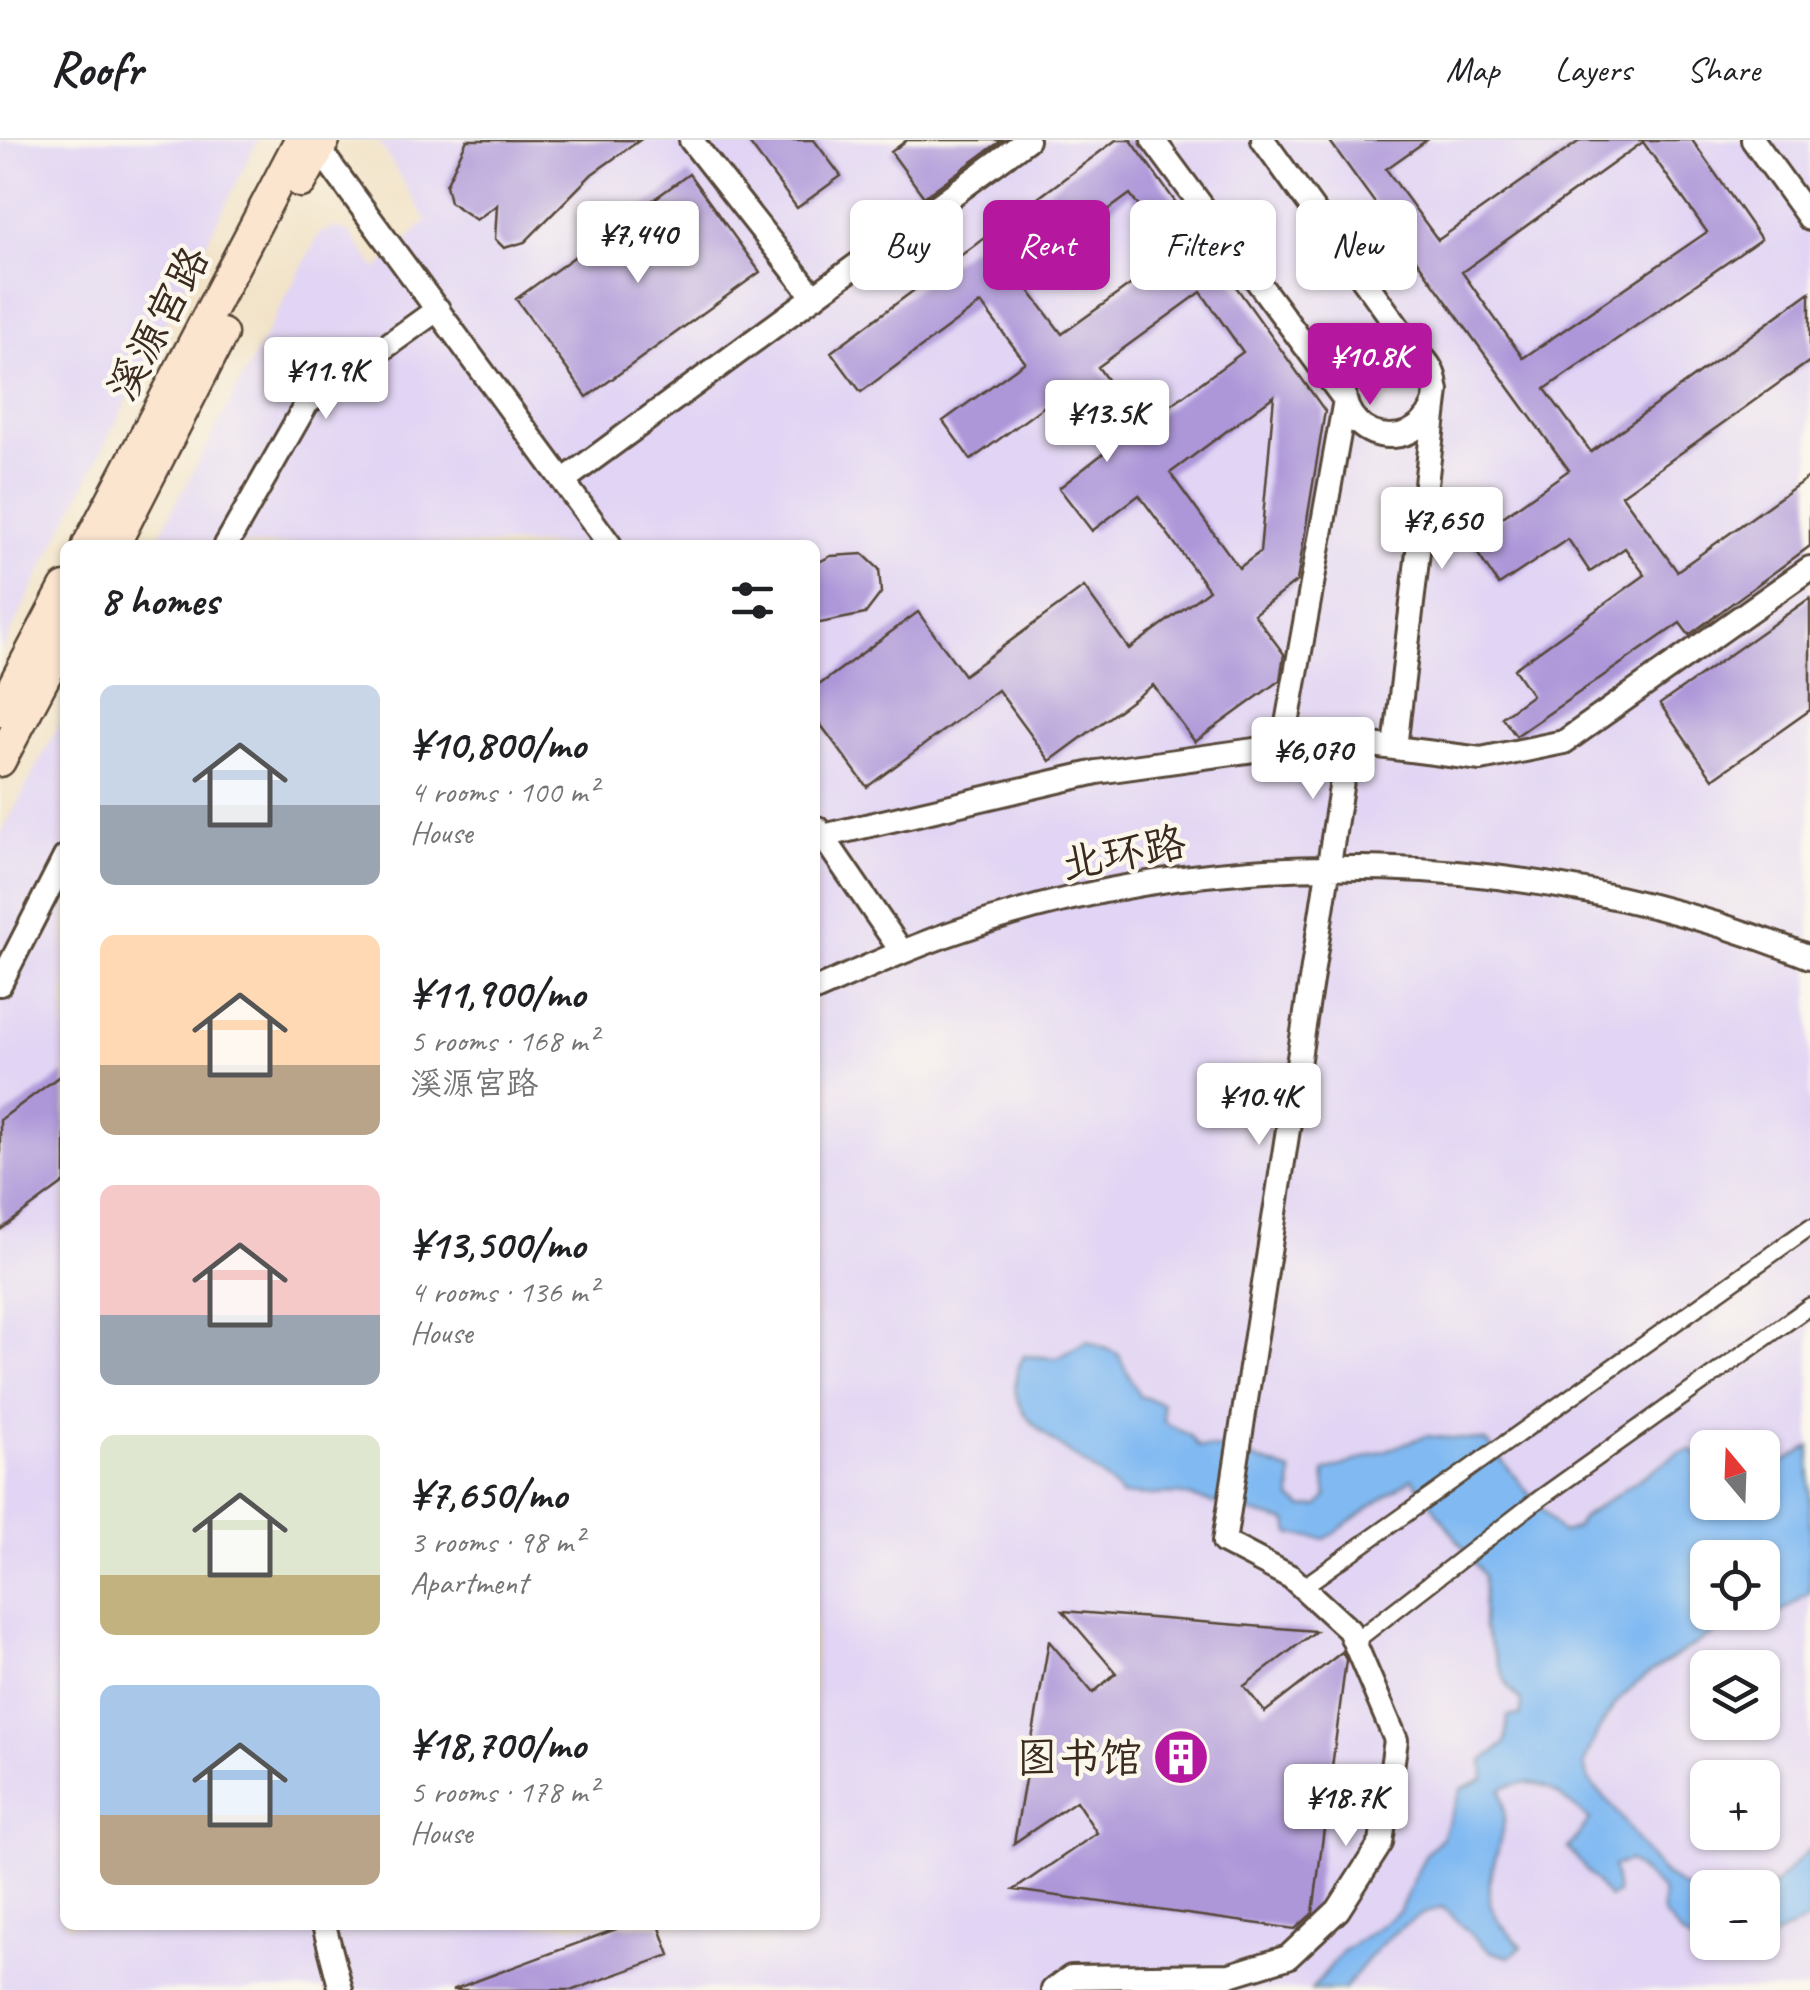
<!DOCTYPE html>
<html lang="en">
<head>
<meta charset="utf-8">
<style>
	:root { --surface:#fff; --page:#f2f2f2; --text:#202124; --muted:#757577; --line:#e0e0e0; --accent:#b5179e }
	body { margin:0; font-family:Caveat,"LXGW WenKai TC",sans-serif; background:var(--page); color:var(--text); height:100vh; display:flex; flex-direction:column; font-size:38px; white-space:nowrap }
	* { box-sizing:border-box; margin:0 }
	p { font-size:32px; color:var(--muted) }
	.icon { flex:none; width:55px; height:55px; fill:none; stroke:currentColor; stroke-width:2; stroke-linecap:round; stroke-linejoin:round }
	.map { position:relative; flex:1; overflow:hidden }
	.side { position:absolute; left:60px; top:400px; width:760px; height:1390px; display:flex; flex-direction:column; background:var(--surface); border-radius:15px; box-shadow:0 2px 8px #0004 }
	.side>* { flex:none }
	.hud { position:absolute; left:850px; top:60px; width:810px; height:90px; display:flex; gap:20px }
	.needle { width:65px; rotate:341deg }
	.buttons { position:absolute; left:1690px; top:1290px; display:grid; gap:20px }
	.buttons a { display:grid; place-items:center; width:90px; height:90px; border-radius:15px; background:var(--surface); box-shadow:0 2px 8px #0004; font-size:50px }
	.price { position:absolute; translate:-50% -85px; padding:0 22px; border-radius:10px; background:#fff; color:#222; font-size:32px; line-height:65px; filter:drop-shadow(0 2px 5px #0008) }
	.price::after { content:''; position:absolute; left:50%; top:60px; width:30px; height:22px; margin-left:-15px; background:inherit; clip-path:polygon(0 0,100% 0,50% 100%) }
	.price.active { background:var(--accent); color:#fff }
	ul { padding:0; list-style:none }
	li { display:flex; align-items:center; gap:30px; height:250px; padding:0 40px }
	li span { display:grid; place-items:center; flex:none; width:280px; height:200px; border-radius:15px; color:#555 }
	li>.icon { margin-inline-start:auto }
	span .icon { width:120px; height:120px; fill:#fffc; stroke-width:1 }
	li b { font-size:42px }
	h2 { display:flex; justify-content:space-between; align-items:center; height:120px; padding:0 40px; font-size:42px }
	.tag { padding:0 35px; border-radius:15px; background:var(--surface); box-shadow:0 2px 8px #0004; font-size:35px; line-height:90px }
	.tag.active { background:var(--accent); color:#fff }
	header { display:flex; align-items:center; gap:60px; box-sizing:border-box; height:140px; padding:0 50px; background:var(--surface); border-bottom:2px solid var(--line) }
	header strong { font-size:48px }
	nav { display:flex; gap:55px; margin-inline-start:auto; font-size:35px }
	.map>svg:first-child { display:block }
	.built { fill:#e1d4f4; fill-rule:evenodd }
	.water { fill:#81baf2; stroke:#5e7288; stroke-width:2.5; fill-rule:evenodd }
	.building { fill:#ad97d9; fill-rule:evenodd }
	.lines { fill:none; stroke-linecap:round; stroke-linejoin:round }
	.pedestrian-casing { stroke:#564637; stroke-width:20 }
	.minor-casing { stroke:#564637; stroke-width:28 }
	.secondary-casing { stroke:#564637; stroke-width:35 }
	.pedestrian { stroke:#fff; stroke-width:15 }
	.minor { stroke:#fff; stroke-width:22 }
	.secondary { stroke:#fce5cf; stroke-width:30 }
	.labels { text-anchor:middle; stroke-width:9; stroke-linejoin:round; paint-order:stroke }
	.street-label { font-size:42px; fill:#3b2a1e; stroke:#fbf7ec }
	.poi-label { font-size:42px; fill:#3b2a1e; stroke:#fbf7ec; text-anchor:end }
</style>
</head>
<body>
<header>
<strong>Roofr</strong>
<nav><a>Map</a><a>Layers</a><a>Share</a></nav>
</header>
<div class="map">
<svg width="1810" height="1850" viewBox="0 0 1810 1850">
	<rect width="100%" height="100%" fill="#fbf7ec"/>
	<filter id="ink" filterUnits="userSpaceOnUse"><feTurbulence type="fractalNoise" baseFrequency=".01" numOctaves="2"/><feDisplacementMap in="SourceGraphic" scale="20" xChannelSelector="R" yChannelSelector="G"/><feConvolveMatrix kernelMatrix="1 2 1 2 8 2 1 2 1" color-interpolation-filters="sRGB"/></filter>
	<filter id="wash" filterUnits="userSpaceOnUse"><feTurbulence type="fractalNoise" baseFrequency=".0048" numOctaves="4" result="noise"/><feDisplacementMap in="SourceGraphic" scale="40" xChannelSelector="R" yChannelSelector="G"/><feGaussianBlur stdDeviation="2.25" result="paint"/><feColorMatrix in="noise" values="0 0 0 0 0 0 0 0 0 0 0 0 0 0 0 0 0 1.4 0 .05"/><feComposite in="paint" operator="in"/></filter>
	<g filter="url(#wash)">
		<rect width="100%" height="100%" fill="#f2e3c7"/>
		<path class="built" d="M 0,0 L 258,0 L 0,514 Z
			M 378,0 L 1810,0 L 1810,1850 L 0,1850 L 0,696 L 65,573 L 65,1785 L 815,1785 L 815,405 L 154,405 L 320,93 L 334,88 L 349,92 L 377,129 L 427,81 ZM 1708,1308 L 1762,1308 L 1762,1362 L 1708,1362 ZM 1708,1418 L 1762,1418 L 1762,1472 L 1708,1472 ZM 1708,1528 L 1762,1528 L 1762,1582 L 1708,1582 ZM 1708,1638 L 1762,1638 L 1762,1692 L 1708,1692 ZM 1708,1748 L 1762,1748 L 1762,1802 L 1708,1802 Z"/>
		<path class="water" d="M 1087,1201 L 1118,1214 L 1139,1256 L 1162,1263 L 1164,1282 L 1190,1296 L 1199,1307 L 1227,1309 L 1292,1332 L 1291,1359 L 1304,1368 L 1319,1366 L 1327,1356 L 1324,1332 L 1426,1296 L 1486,1301 L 1561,1393 L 1577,1387 L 1583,1377 L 1678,1313 L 1692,1310 L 1707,1321 L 1708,1362 L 1762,1362 L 1763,1334 L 1810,1307 L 1810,1452 L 1759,1488 C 1724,1484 1708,1497 1680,1514 C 1627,1545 1606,1565 1584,1624 C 1590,1648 1593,1644 1608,1661 C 1639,1696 1656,1747 1707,1755 L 1708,1802 L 1762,1802 L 1763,1757 L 1810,1708 L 1810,1779 L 1732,1818 L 1708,1814 L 1681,1795 L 1663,1774 L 1662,1750 L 1629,1721 L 1613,1726 L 1617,1754 L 1609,1758 L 1568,1708 L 1590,1680 C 1560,1657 1540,1630 1501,1649 C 1502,1659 1506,1672 1504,1682 C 1496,1737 1466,1757 1522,1806 L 1509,1817 L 1489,1811 L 1442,1767 C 1401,1778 1367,1816 1344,1850 L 1311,1850 L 1342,1812 L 1399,1772 L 1426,1713 L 1442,1697 L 1461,1649 L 1484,1638 L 1483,1621 L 1505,1603 L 1508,1576 L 1521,1575 L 1522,1562 L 1508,1547 L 1483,1487 L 1484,1436 L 1412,1338 L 1325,1399 L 1290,1394 L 1288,1382 L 1179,1354 L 1122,1356 C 1090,1314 984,1283 1024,1216 L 1058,1218 ZM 1708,1418 L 1762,1418 L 1762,1472 L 1708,1472 Z"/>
		<g id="blocks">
			<path class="building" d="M 467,0 L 640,0 L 592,34 L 525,102 L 504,108 L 495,99 L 497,65 L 476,80 L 450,62 L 446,45 Z
				M 747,0 L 814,0 L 841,36 L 797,68 Z
				M 907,0 L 1002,0 L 924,57 L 891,12 Z
				M 1116,0 L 1131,0 L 1325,271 L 1297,441 L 1254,474 L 1284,514 L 1280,540 L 1195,602 L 1153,545 L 1050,621 L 998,550 L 867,647 L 815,577 L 815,548 L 918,472 L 964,535 L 1084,447 L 1129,509 L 1209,450 L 1139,355 L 1092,391 L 1059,348 L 1105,312 L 1062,253 L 971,320 L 943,281 L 1025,222 L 981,163 L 861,252 L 831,212 ZM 1130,54 L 1173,114 L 1062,194 L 1018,136 ZM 1201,152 L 1243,212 L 1141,287 L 1098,227 ZM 1274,256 L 1260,412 L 1239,428 L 1170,333 Z
				M 1329,0 L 1427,0 L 1386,29 L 1438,100 L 1581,0 L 1692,0 L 1761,99 L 1545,249 L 1591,312 L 1810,152 L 1810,221 L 1622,355 L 1677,431 L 1810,336 L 1810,406 L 1689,495 L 1680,483 L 1516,596 L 1502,577 L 1532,555 L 1514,529 L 1645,435 L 1625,408 L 1590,432 L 1568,399 L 1499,445 L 1469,401 L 1569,330 ZM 1643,2 L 1707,92 L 1523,218 L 1462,132 Z
				M 689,34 L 760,132 L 587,257 L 516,159 Z
				M 863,414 L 879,429 L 881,453 L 865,474 L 815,484 L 815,424 L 831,416 Z
				M 1810,458 L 1810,570 L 1713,639 L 1660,564 Z
				M 65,932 L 65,1042 L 0,1090 L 0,980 Z
				M 1063,1471 L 1316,1491 L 1244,1546 L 1265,1572 L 1342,1512 L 1346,1520 L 1313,1773 L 1295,1789 L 1014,1750 L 1097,1693 L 1076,1661 L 1014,1703 L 1049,1501 L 1093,1553 L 1116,1533 Z
				M 614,1785 L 659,1785 L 670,1815 L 573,1850 L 452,1850 L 616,1789 Z"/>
		</g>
	</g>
	<g filter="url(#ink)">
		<use href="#blocks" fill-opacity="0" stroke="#564637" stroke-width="2.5"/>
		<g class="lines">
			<g class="pedestrian-casing">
				<path id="pedestrian" d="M 1303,1447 L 1810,1087
					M 1354,1502 L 1535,1362 L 1810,1166"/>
			</g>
			<g class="minor-casing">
				<path id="minor" d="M 691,0 L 814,157
					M 1153,0 L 1345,260 L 1283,606
					M 1263,0 L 1415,211
					M 1753,0 L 1810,79
					M 319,9 L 610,405
					M1344 250a46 46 0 1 1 92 0a46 46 0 1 1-92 0Z
					M 563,341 L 1027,0
					M 226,405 L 307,263 L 438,169
					M 1395,608 L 1437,250
					M 817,688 L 902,812
					M 823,696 L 1097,632 L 1283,606 L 1348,602 L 1481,619 L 1564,602 L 1810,428
					M 0,844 L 65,717
					M 815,850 C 861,830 907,808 955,792 C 1230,696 1540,710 1810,817
					M 324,1785 L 341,1850
					M 1053,1850 L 1071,1837 L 1230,1835 L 1288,1817 L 1338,1770 L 1381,1703 L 1396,1600 L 1349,1490 L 1291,1437 L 1224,1402 L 1348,602"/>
			</g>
			<g class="secondary-casing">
				<path id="secondary" d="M 301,42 L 324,0
					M 88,405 L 300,0
					M 114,405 L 222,194
					M 0,571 L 65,448
					M 0,621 L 65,498"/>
			</g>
			<use href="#pedestrian" class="pedestrian"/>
			<use href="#minor" class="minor"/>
			<use href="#secondary" class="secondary"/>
		</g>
	</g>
	<defs>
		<g id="building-disc" transform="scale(2.875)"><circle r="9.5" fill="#b5179e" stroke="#fbf7ec"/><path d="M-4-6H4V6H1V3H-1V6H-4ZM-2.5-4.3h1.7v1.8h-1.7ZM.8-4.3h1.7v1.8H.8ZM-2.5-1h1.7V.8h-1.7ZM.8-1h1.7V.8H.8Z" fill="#fff"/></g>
	</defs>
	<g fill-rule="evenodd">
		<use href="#building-disc" x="1181" y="1617"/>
	</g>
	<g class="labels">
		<g class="street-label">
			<text transform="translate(157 183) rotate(-62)" y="15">溪源宫路</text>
			<text transform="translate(1123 712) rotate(-11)" y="15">北环路</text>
		</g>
		<g class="poi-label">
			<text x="1142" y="1632">图书馆</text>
		</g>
	</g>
</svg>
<div class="buttons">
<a><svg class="needle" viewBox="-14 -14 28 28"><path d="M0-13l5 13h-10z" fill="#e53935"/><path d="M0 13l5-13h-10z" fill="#757577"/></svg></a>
<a><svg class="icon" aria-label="locate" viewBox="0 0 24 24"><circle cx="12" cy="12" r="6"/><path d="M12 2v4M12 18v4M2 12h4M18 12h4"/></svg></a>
<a><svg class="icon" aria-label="layers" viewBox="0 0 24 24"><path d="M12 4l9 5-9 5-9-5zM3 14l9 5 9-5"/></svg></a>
<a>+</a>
<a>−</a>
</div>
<b class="price" style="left:638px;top:146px">¥7,440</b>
<b class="price active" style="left:1370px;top:268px">¥10.8K</b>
<b class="price" style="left:326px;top:282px">¥11.9K</b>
<b class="price" style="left:1107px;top:325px">¥13.5K</b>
<b class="price" style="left:1442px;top:432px">¥7,650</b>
<b class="price" style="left:1313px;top:662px">¥6,070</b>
<b class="price" style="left:1259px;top:1008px">¥10.4K</b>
<b class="price" style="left:1346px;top:1709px">¥18.7K</b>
<div class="hud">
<a class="tag">Buy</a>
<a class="tag active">Rent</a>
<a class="tag">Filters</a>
<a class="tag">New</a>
</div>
<section class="side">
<h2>8 homes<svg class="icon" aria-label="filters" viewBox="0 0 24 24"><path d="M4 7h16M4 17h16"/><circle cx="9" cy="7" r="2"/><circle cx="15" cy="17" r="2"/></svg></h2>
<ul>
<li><span style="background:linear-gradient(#c9d6e8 60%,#9aa5b1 0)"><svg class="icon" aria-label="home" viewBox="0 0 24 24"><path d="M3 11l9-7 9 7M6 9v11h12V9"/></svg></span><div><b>¥10,800/mo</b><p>4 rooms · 100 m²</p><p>House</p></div></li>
<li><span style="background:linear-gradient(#ffd9b3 65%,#b9a48a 0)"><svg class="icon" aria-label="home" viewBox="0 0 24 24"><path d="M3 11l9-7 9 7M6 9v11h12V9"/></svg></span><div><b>¥11,900/mo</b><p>5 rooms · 168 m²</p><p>溪源宫路</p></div></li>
<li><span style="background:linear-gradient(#f6c9c9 65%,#9aa5b1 0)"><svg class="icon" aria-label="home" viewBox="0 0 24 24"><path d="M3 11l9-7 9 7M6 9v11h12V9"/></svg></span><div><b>¥13,500/mo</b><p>4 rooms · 136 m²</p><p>House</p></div></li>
<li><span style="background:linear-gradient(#dfe7d0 70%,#c2b280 0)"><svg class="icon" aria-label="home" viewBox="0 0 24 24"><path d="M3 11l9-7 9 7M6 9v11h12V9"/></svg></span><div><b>¥7,650/mo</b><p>3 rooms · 98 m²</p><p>Apartment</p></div></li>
<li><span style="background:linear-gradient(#a9c7e8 65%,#b9a48a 0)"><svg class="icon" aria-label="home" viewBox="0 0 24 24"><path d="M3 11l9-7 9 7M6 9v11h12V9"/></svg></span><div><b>¥18,700/mo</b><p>5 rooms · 178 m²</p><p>House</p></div></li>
</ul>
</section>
</div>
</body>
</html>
